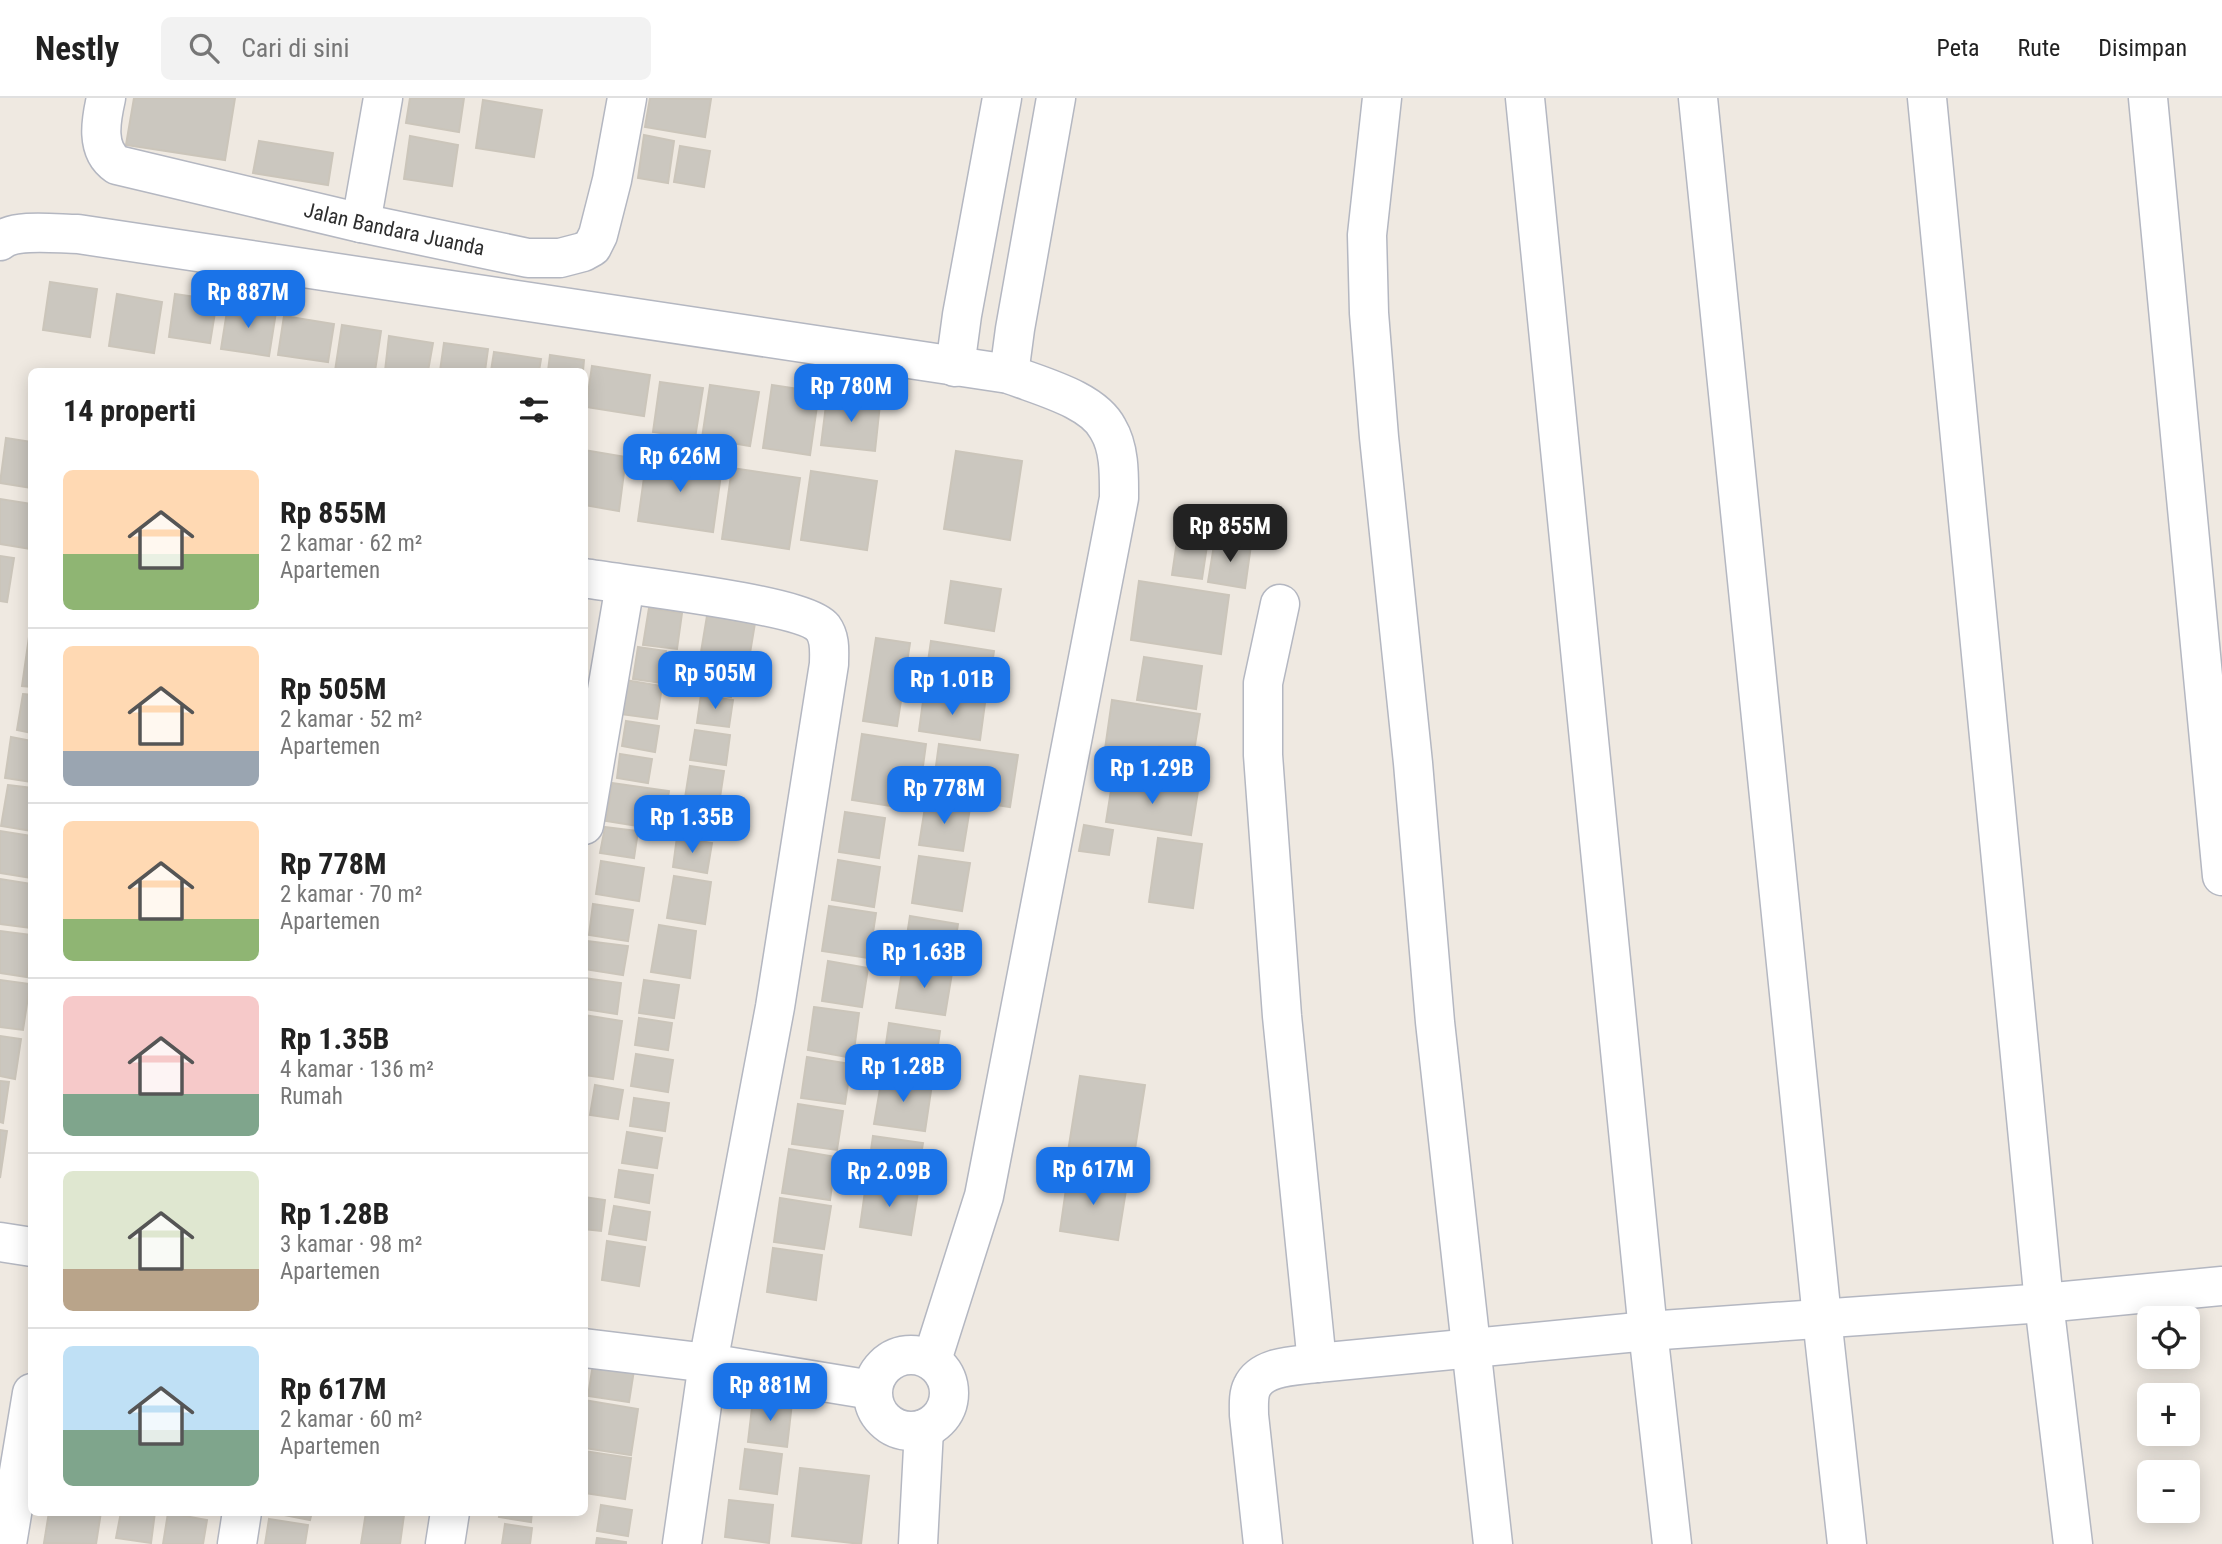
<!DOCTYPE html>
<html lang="id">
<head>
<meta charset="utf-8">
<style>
	:root { --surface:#fff; --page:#f2f2f2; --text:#222; --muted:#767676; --line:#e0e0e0; --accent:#1a73e8 }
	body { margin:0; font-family:"Roboto Condensed",sans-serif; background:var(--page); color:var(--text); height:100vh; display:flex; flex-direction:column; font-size:26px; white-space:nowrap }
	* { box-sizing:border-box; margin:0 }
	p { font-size:23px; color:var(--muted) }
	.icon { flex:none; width:38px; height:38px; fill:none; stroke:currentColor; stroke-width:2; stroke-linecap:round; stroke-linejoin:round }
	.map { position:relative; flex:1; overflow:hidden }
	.sheet { position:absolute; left:28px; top:270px; width:560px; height:1148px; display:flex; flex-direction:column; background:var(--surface); border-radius:10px; box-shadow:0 4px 18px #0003 }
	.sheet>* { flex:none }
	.fabs { position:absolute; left:2137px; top:1208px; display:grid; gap:14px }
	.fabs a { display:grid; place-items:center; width:63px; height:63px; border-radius:10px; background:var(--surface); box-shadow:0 4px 18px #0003; font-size:35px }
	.price { position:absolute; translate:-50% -60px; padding:0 16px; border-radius:14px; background:var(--accent); color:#fff; font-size:23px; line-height:46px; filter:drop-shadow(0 2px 4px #0008) }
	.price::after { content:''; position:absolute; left:50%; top:42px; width:21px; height:16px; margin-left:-10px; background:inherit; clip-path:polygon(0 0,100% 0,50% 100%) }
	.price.on { background:#222; color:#fff }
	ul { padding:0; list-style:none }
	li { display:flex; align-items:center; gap:21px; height:175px; padding:0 35px }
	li+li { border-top:2px solid var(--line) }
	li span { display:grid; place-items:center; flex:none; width:196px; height:140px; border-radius:10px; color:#555 }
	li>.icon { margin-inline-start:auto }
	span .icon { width:84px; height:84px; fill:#fffc; stroke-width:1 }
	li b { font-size:30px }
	h2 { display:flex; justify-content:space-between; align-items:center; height:84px; padding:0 35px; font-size:30px }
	header { display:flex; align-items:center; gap:42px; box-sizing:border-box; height:98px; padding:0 35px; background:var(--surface); border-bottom:2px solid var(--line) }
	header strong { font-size:33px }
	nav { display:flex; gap:38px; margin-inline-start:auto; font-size:24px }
	.search { width:490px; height:63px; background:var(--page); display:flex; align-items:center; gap:18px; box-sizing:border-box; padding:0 24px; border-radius:10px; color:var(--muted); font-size:26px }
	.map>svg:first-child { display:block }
	.building { fill:#cbc7bf; stroke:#cbc5ba; stroke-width:2 }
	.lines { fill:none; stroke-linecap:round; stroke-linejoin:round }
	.minor-casing { stroke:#b4b7c1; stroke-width:41 }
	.minor { stroke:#fff; stroke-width:38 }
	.labels { text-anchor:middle; stroke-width:5; stroke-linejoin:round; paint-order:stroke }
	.street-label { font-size:21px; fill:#2e2e2e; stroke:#fff }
</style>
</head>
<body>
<header>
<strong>Nestly</strong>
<div class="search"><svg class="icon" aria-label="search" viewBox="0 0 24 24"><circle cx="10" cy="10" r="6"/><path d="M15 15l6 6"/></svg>Cari di sini</div>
<nav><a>Peta</a><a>Rute</a><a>Disimpan</a></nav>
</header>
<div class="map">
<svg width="2222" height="1446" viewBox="0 0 2222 1446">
	<rect width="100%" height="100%" fill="#efe9e1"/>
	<path class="building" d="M 134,0 L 235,0 L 225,62 L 126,47 Z
		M 410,0 L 464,0 L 459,34 L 406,25 Z
		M 650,0 L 711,1 L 705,39 L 645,29 Z
		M 483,2 L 542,12 L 534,59 L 476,50 Z
		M 644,37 L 674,43 L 668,85 L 638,80 Z
		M 410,38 L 458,47 L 452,88 L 404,81 Z
		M 259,43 L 333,55 L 328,87 L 253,75 Z
		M 680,48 L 710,53 L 704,89 L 674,84 Z
		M 50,184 L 97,191 L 90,239 L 43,232 Z
		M 117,196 L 162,204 L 154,255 L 109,248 Z
		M 175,196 L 217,202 L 210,245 L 169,239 Z
		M 228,207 L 276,214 L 269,258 L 221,251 Z
		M 284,218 L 334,226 L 328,264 L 278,257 Z
		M 342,227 L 381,233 L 375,273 L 335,273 Z
		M 389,238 L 433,245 L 428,273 L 385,273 Z
		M 444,245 L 488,251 L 485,273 L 440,273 Z
		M 494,254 L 541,261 L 539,273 L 491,273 Z
		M 550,257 L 584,262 L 583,273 L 548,273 Z
		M 592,268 L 650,277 L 644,318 L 586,309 Z
		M 660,284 L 703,290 L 695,340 L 653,334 Z
		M 710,287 L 759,294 L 750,348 L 702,340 Z
		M 772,287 L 819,294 L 810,357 L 763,350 Z
		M 827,299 L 880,306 L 875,353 L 821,347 Z
		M 6,340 L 32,344 L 32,390 L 0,385 Z
		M 584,352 L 626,359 L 619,413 L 584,407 Z
		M 956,353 L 1022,363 L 1010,442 L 944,431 Z
		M 647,358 L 722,369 L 713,434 L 638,423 Z
		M 732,370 L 800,380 L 789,451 L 722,441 Z
		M 811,373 L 877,383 L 867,452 L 801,442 Z
		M 0,401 L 32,406 L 31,451 L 0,446 Z
		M 1178,436 L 1208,441 L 1202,481 L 1172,477 Z
		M 1215,441 L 1251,447 L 1245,490 L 1208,484 Z
		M 0,458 L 14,460 L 7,504 L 0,503 Z
		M 951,483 L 1001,491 L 994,533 L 945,525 Z
		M 1139,483 L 1229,497 L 1221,556 L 1131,542 Z
		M 649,510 L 682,515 L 677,551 L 643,547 Z
		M 707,518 L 755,525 L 748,567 L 700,560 Z
		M 29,539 L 32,539 L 32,589 L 22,588 Z
		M 876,540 L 910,545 L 897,628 L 863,623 Z
		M 931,543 L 994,553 L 988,594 L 925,584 Z
		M 638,549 L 666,553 L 662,585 L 633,581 Z
		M 1144,559 L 1202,568 L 1196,611 L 1137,602 Z
		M 692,560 L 736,567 L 731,599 L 688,592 Z
		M 625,582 L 662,588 L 657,621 L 620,616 Z
		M 23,596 L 32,597 L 32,635 L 17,632 Z
		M 924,596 L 985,605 L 980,642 L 919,633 Z
		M 701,597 L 733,602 L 729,629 L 697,625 Z
		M 1112,602 L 1200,616 L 1194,653 L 1159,648 L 1154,680 L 1102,672 Z
		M 626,623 L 659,628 L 655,654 L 622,648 Z
		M 695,632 L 730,637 L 726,667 L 690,662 Z
		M 862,636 L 926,646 L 917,712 L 852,702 Z
		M 11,639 L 32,643 L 32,684 L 5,680 Z
		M 939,646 L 1018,657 L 1010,709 L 932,697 Z
		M 620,656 L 652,661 L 648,685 L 617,680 Z
		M 690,668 L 724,673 L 719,706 L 685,700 Z
		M 1113,680 L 1198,693 L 1191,737 L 1106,724 Z
		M 612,685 L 669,693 L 663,732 L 606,723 Z
		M 8,687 L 32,690 L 32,733 L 1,728 Z
		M 926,703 L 970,710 L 963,753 L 919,747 Z
		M 684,708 L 719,713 L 715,740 L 680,734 Z
		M 845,714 L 885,720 L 879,760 L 839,754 Z
		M 1084,727 L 1113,732 L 1109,757 L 1079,753 Z
		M 605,729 L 638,733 L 634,760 L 600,755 Z
		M 0,733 L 32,738 L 32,780 L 0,775 Z
		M 677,739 L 712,745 L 707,775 L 673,769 Z
		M 1158,740 L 1202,746 L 1193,810 L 1149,804 Z
		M 919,758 L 970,765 L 962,813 L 912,805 Z
		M 838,762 L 880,769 L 874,809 L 832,802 Z
		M 601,763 L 644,770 L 639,803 L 596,796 Z
		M 674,778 L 711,784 L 705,826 L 667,820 Z
		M 0,781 L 32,786 L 32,830 L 0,826 Z
		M 593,806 L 633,812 L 628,843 L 589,837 Z
		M 829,808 L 876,815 L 869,860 L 822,853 Z
		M 910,818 L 958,826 L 952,864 L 904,857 Z
		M 659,827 L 696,833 L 690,880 L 651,874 Z
		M 0,833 L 32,837 L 27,879 L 0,875 Z
		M 587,843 L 628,848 L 623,877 L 584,871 Z
		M 828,863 L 868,870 L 862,909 L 822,903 Z
		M 903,868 L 952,875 L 945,917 L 896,910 Z
		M 584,880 L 621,885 L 617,916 L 584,911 Z
		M 0,882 L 30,886 L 23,932 L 0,929 Z
		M 644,882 L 679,887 L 674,920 L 639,915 Z
		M 814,909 L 859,915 L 853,960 L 808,952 Z
		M 584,917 L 622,923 L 613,981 L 584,977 Z
		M 639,920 L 672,925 L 668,952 L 635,947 Z
		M 889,925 L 940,933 L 934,975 L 883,967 Z
		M 0,938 L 21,941 L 15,981 L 0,978 Z
		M 636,956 L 673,962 L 668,994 L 631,988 Z
		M 807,959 L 851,966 L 845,1006 L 801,1000 Z
		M 1080,978 L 1145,987 L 1132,1070 L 1067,1060 Z
		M 882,979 L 932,986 L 925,1033 L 874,1026 Z
		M 0,983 L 9,984 L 3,1025 L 0,1024 Z
		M 595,987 L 623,992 L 618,1021 L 590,1017 Z
		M 634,1000 L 669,1005 L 665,1033 L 630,1028 Z
		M 798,1006 L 843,1013 L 837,1052 L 792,1046 Z
		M 0,1032 L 7,1033 L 0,1080 Z
		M 627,1034 L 662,1040 L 657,1070 L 622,1065 Z
		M 873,1038 L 923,1045 L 917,1081 L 868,1074 Z
		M 789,1051 L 836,1059 L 830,1102 L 782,1095 Z
		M 619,1072 L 653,1077 L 649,1105 L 615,1099 Z
		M 1068,1077 L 1127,1086 L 1118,1142 L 1060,1133 Z
		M 866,1086 L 918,1094 L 911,1137 L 860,1129 Z
		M 584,1099 L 605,1102 L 601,1133 L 584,1131 Z
		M 780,1100 L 831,1108 L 824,1151 L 774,1144 Z
		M 614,1108 L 650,1114 L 646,1142 L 609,1136 Z
		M 607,1143 L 645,1149 L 639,1188 L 602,1182 Z
		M 773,1150 L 822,1157 L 816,1202 L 767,1194 Z
		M 593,1266 L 634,1272 L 629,1304 L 588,1298 Z
		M 753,1301 L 792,1305 L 787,1349 L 748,1344 Z
		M 584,1302 L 638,1311 L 631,1357 L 584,1350 Z
		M 745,1351 L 782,1356 L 777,1396 L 740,1391 Z
		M 584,1353 L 631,1360 L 625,1401 L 584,1395 Z
		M 800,1370 L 869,1378 L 861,1446 L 792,1438 Z
		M 729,1402 L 773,1407 L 769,1445 L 725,1439 Z
		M 601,1407 L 632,1412 L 628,1438 L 597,1433 Z
		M 49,1414 L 101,1414 L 96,1446 L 44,1445 Z
		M 121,1414 L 155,1414 L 151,1445 L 116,1440 Z
		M 269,1414 L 312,1414 L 310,1422 Z
		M 366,1414 L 404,1417 L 400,1446 L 361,1446 Z
		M 500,1414 L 532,1414 L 531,1424 L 499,1419 Z
		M 168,1415 L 207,1422 L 203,1446 L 163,1446 Z
		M 269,1421 L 308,1427 L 305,1446 L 265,1446 Z
		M 505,1426 L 532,1430 L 530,1446 L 502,1446 Z
		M 597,1440 L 626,1444 L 626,1446 L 596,1446 Z"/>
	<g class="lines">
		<g class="minor-casing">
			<g id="minor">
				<path id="s1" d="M 106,0 C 101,22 95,52 117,67 L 361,125 L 528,160 L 560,160 L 583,154 L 592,149 L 598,137 L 612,82 L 627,0"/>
				<path d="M 1382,0 L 1367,137 L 1369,215 L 1379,339 L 1413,665 L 1435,924 L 1493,1446"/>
				<path d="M 1525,0 L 1648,1233 L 1672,1446"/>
				<path d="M 1698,0 L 1822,1220 L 1847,1446"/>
				<path d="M 1927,0 L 2044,1205 L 2073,1446"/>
				<path d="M 2148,0 L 2222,778"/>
				<path d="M 361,125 L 383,0"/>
				<path d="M 0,143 C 16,130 57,136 78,136 L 1009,276 C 1039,288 1093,301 1108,331 C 1120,351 1119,378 1119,400 L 984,1098 L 932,1262"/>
				<path d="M 955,269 L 962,217 L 1002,0"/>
				<path d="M 1009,276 L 1015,231 L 1056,0"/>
				<path d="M 584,480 C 625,487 804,506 823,530 C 831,541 829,554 829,566 L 775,909 L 708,1265 L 682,1446"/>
				<path d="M 1280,506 L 1263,585 L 1263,657 L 1282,918 L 1317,1265"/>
				<path d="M 584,727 L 625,487"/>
				<path d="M 0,1144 L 32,1149"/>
				<path d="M 584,1250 L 708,1265 L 872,1292"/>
				<circle cx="911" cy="1295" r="38"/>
				<path d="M 7,1446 L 32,1295"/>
				<path d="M 237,1446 L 242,1414"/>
				<path d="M 445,1446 L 450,1414"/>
				<path d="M 918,1446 L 924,1331"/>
				<path d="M 1263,1446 L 1249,1317 C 1249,1308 1248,1297 1252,1289 C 1262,1267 1297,1268 1317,1265 L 1648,1233 L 2044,1205 L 2222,1188"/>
			</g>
		</g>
		<use href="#minor" class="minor"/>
	</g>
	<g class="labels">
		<g class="street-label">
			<text dy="7" stroke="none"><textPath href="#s1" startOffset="357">Jalan Bandara Juanda</textPath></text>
		</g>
	</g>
</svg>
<div class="fabs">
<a><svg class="icon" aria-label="locate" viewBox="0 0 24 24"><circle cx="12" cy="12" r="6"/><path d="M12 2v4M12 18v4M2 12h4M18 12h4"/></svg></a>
<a>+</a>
<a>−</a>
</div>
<b class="price" style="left:248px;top:232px">Rp 887M</b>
<b class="price" style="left:851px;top:326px">Rp 780M</b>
<b class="price" style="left:680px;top:396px">Rp 626M</b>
<b class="price on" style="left:1230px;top:466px">Rp 855M</b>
<b class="price" style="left:715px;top:613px">Rp 505M</b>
<b class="price" style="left:952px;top:619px">Rp 1.01B</b>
<b class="price" style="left:1152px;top:708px">Rp 1.29B</b>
<b class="price" style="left:944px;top:728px">Rp 778M</b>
<b class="price" style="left:692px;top:757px">Rp 1.35B</b>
<b class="price" style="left:924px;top:892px">Rp 1.63B</b>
<b class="price" style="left:903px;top:1006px">Rp 1.28B</b>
<b class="price" style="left:1093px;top:1109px">Rp 617M</b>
<b class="price" style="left:889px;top:1111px">Rp 2.09B</b>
<b class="price" style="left:770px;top:1325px">Rp 881M</b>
<section class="sheet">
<h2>14 properti<svg class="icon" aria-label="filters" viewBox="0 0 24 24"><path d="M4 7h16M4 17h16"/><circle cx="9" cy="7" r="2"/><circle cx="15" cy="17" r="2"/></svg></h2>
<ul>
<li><span style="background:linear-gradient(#ffd9b3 60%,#8fb573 0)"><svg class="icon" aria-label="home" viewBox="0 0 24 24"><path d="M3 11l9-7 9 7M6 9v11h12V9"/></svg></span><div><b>Rp 855M</b><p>2 kamar · 62 m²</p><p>Apartemen</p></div></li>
<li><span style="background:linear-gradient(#ffd9b3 75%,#9aa5b1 0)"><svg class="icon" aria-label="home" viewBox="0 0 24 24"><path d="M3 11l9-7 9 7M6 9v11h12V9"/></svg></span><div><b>Rp 505M</b><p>2 kamar · 52 m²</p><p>Apartemen</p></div></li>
<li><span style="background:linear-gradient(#ffd9b3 70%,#8fb573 0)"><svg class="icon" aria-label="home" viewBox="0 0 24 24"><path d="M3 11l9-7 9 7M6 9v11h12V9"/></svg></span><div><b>Rp 778M</b><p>2 kamar · 70 m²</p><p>Apartemen</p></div></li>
<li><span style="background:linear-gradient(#f6c9c9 70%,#7fa58c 0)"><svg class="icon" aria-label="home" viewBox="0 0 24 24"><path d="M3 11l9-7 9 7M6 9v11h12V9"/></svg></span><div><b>Rp 1.35B</b><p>4 kamar · 136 m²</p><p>Rumah</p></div></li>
<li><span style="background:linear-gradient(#dfe7d0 70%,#b9a48a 0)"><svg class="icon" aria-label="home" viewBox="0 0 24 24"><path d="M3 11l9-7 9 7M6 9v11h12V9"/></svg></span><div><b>Rp 1.28B</b><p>3 kamar · 98 m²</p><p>Apartemen</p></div></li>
<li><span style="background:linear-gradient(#bfe0f5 60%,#7fa58c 0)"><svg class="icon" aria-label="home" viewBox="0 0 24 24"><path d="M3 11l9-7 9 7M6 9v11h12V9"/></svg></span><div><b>Rp 617M</b><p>2 kamar · 60 m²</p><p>Apartemen</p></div></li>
</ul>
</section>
</div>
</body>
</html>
